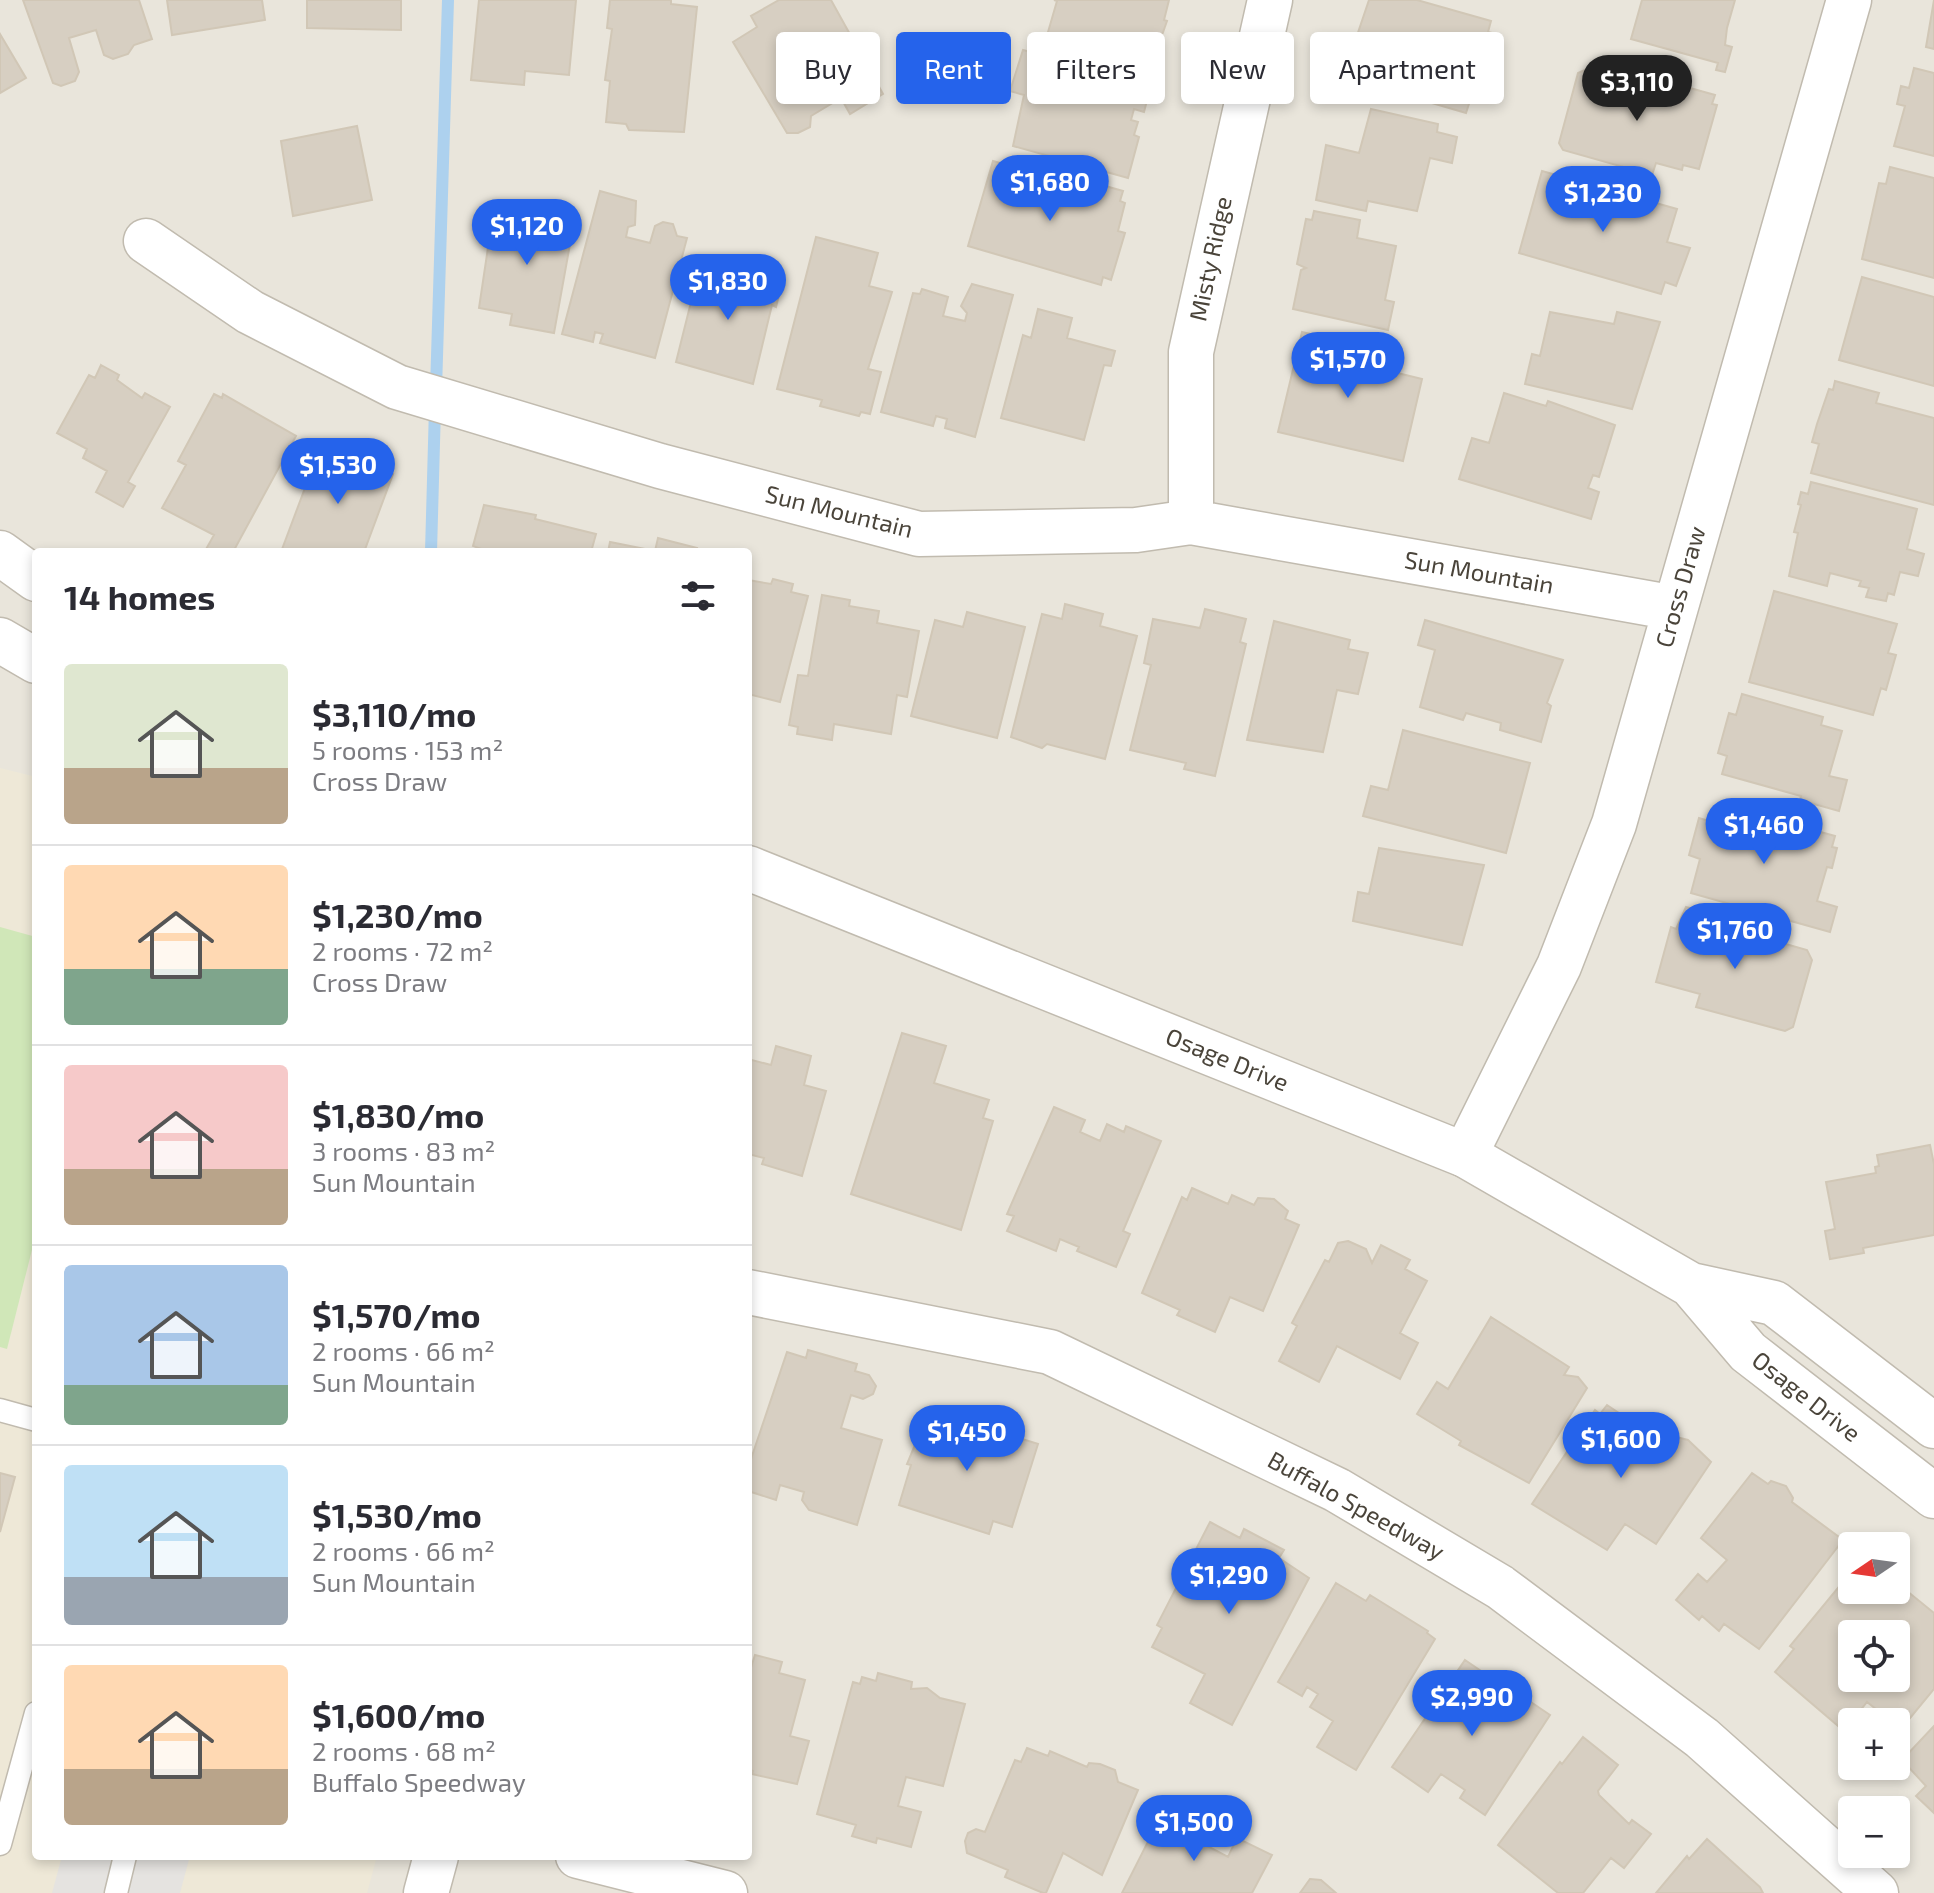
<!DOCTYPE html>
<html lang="en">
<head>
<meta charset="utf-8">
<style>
	:root { --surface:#fff; --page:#f2f2f3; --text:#2b2b33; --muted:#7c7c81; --line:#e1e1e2; --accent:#2563eb }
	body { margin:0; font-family:"Exo 2",sans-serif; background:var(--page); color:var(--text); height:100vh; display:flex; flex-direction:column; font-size:30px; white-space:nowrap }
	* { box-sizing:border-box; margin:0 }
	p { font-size:26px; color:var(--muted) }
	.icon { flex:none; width:44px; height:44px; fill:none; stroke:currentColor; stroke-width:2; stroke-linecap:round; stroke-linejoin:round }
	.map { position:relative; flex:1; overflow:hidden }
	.side { position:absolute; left:32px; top:548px; width:720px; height:1312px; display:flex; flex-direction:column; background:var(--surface); border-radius:8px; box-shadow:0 4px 12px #0003 }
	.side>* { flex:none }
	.top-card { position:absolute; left:776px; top:32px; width:760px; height:72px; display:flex; gap:16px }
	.needle { width:52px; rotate:257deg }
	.fabs { position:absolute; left:1838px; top:1532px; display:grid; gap:16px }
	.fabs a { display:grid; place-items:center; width:72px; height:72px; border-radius:8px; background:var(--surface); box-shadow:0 4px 12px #0003; font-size:40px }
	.price { position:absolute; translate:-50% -68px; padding:0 18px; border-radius:28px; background:var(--accent); color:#fff; font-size:26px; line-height:52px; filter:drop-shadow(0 2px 4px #0008) }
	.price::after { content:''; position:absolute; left:50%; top:48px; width:24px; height:18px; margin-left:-12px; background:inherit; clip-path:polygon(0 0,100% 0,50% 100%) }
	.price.on { background:#222; color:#fff }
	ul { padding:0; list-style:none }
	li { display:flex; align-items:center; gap:24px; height:200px; padding:0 32px }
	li+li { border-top:2px solid var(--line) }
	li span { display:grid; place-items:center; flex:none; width:224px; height:160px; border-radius:8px; color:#555 }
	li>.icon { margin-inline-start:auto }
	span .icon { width:96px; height:96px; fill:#fffc; stroke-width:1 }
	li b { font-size:34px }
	h2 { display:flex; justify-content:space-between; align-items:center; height:96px; padding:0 32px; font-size:34px }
	.pill { padding:0 28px; border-radius:8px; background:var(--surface); box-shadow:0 4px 12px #0003; font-size:28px; line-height:72px }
	.pill.on { background:var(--accent); color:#fff }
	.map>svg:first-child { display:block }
	.residential { fill:#e9e5db; fill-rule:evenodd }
	.education { fill:#eee8d7 }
	.green { fill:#d0e7b8 }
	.parking { fill:#e5e3e0 }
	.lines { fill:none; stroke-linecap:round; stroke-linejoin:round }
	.stream { stroke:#add1ee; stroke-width:12 }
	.building { fill:#d7cfc2; stroke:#d1c7b6; stroke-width:2; fill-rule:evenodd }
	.service-casing { stroke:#c1bbaf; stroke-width:25 }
	.minor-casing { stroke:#c1bbaf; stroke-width:47 }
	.tertiary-casing { stroke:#c1bbaf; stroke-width:47 }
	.service { stroke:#fff; stroke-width:22 }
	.minor { stroke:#fff; stroke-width:44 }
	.tertiary { stroke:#fff; stroke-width:44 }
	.labels { text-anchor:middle; stroke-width:7; stroke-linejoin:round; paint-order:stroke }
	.street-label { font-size:24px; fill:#4a443a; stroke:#fff }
</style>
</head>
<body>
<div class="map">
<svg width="1934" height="1893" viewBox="0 0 1934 1893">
	<rect width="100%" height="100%" fill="#f5f3ec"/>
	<path class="residential" d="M 0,0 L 1934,0 L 1934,1893 L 0,1893 ZM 36,552 L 748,552 L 748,1856 L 36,1856 ZM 1852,1546 L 1896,1546 L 1896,1590 L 1852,1590 ZM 1852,1634 L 1896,1634 L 1896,1678 L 1852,1678 ZM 1852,1722 L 1896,1722 L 1896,1766 L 1852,1766 ZM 1852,1810 L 1896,1810 L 1896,1854 L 1852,1854 Z"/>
	<path class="education" d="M 0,768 L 36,777 L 36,1856 L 377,1856 L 367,1893 L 0,1893 Z"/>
	<path class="green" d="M 0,927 L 36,937 L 36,1234 L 7,1349 L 0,1347 Z"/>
	<path class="parking" d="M 62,1856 L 190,1856 L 180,1893 L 52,1893 Z"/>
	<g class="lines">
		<path class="stream" d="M 436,389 L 448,0
			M 431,552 L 435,407"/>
	</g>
	<path class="building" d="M 23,0 L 139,0 L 152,39 L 134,45 L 128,54 L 113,59 L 104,55 L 96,30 L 69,38 L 79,72 L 75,81 L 61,86 L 53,83 Z
		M 167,0 L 262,0 L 265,20 L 172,35 Z
		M 307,0 L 401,0 L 401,30 L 307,28 Z
		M 479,0 L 576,0 L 569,75 L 525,71 L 524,85 L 471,80 Z
		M 610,0 L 671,0 L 671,4 L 697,7 L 684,132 L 629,130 L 626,124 L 606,122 L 610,81 L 605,80 L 612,29 L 607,28 Z
		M 779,0 L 831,0 L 883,94 L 850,114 L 841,98 L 811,116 L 810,127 L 798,133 L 787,133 L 733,42 L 757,27 L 751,16 Z
		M 1054,0 L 1169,0 L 1164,20 L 1167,21 L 1150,69 L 1046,39 L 1057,1 Z
		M 1369,0 L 1417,0 L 1491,21 L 1488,32 L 1492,33 L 1466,113 L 1343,77 Z
		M 1642,0 L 1735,0 L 1727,28 L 1725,45 L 1732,47 L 1725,72 L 1716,70 L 1718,63 L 1631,39 Z
		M 1934,0 L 1934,49 L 1926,47 Z
		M 0,34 L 26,78 L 0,93 Z
		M 1023,50 L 1151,85 L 1144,112 L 1134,109 L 1131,120 L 1138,122 L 1134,135 L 1139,137 L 1128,178 L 1013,146 L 1024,95 L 1010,91 Z
		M 1914,68 L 1934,73 L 1934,156 L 1894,146 L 1905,106 L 1897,104 L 1901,86 L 1909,88 Z
		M 1587,69 L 1670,92 L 1672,83 L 1715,95 L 1712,104 L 1717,105 L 1699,169 L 1683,165 L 1682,170 L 1656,163 L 1652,175 L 1563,150 L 1559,143 L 1578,73 Z
		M 1371,109 L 1438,124 L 1437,132 L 1457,137 L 1452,163 L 1430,158 L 1417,211 L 1368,201 L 1366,211 L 1316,200 L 1326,145 L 1359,153 Z
		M 357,126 L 372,200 L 293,216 L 281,141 Z
		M 993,161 L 1082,186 L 1084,180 L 1123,191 L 1120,201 L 1125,203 L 1118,231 L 1125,233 L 1111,280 L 1103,277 L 1101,285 L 968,246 Z
		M 1890,167 L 1934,178 L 1934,278 L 1862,259 L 1879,183 L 1886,184 Z
		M 1542,171 L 1677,209 L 1667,242 L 1690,248 L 1676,286 L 1665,282 L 1661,294 L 1519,253 Z
		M 600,191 L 636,201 L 635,225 L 628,227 L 626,237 L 650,243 L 655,226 L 663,222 L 673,224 L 677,236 L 687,238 L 655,358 L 600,343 L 603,334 L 595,332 L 593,342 L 562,334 Z
		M 518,204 L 554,210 L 553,218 L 574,222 L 554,333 L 510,325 L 512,314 L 479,308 L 493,214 L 516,217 Z
		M 1314,211 L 1360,220 L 1357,238 L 1396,246 L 1385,300 L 1394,302 L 1388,330 L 1293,309 L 1301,270 L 1306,268 L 1297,264 L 1306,219 L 1312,220 Z
		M 816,237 L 878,253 L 869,286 L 892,292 L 868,369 L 881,372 L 870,414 L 861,412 L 859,416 L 820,406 L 822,400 L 777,389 Z
		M 708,256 L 740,265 L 738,272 L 782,283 L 776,307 L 772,305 L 753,384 L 676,362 L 692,298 L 697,300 Z
		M 1862,277 L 1934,297 L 1934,386 L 1839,360 Z
		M 972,284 L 1013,295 L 975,437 L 945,428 L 947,419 L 936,416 L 933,426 L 881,412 L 913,293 L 920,294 L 922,289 L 948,297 L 943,316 L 965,321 L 967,313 L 961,306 Z
		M 1038,309 L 1072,318 L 1067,338 L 1115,351 L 1111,366 L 1104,365 L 1084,440 L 1001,418 L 1023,335 L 1031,338 Z
		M 1550,312 L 1614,324 L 1617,312 L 1660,322 L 1632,409 L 1525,384 L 1532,354 L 1540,356 Z
		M 1302,332 L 1349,343 L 1346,355 L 1374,362 L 1373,367 L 1422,379 L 1403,461 L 1278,432 Z
		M 101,365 L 119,375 L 117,380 L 142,398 L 145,393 L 170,407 L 128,482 L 135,486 L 123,507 L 96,492 L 107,471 L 83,458 L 87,449 L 57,433 L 89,375 L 95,378 Z
		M 1835,381 L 1879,393 L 1876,403 L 1934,418 L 1934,505 L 1811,473 L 1819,444 L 1812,442 L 1817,424 L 1829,389 L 1833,390 Z
		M 1504,393 L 1546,406 L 1548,401 L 1615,425 L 1599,477 L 1593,475 L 1588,488 L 1599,492 L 1591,519 L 1459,479 L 1472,438 L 1489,443 Z
		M 214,394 L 222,398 L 223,394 L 296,436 L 233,552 L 205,551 L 214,535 L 162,508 L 186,465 L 178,461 Z
		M 320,448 L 393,474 L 364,552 L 281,552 Z
		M 1811,482 L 1917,509 L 1907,549 L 1924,554 L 1918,576 L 1900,572 L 1894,595 L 1888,593 L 1886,601 L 1866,597 L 1869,588 L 1859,586 L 1861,581 L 1830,573 L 1827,586 L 1789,576 L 1798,533 L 1794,532 L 1801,505 L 1798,504 L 1801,492 L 1808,494 Z
		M 484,505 L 536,515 L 535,519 L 596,534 L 591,552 L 489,552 L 473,546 Z
		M 658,538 L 697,548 L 696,552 L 608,552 L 610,542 L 655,551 Z
		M 773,579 L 793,584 L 791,592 L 808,596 L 780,702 L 748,694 L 748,580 L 771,584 Z
		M 1774,591 L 1897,624 L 1888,653 L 1896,655 L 1886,690 L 1881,688 L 1873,715 L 1749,682 Z
		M 822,595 L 850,600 L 849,606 L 879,611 L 877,623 L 919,631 L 907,697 L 897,695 L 891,734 L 834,724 L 832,740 L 797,734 L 798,727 L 789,725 L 798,675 L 808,676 Z
		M 1065,604 L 1103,614 L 1100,626 L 1137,636 L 1105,759 L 1047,744 L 1042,748 L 1011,737 L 1042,614 L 1062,619 Z
		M 1205,609 L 1246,619 L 1240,642 L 1246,644 L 1215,776 L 1184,769 L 1186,763 L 1130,750 L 1151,665 L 1144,663 L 1153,619 L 1200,628 Z
		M 967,612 L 1025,627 L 997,738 L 911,716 L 935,620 L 963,627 Z
		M 1425,620 L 1563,660 L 1547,703 L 1551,706 L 1541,742 L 1500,730 L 1501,723 L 1466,713 L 1463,720 L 1420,707 L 1435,650 L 1418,645 Z
		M 1274,621 L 1350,640 L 1348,649 L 1368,653 L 1358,694 L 1337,690 L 1323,752 L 1247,740 Z
		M 1742,694 L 1823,717 L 1821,725 L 1842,731 L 1829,776 L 1847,780 L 1839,811 L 1800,800 L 1801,796 L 1722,774 L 1727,756 L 1718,753 L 1729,713 L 1736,715 Z
		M 1403,730 L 1530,763 L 1506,853 L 1363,816 L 1371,786 L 1388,790 Z
		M 1718,804 L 1835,836 L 1832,847 L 1837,848 L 1832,868 L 1827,867 L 1817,901 L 1837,907 L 1830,932 L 1691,893 L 1700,859 L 1689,855 L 1699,818 L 1712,822 Z
		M 1379,848 L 1484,865 L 1462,945 L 1353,921 L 1358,892 L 1369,894 Z
		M 1686,907 L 1726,918 L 1725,927 L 1807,950 L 1812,960 L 1793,1027 L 1785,1031 L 1696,1007 L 1700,994 L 1656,982 L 1671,927 L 1676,929 Z
		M 902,1033 L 946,1046 L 934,1083 L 989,1100 L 983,1118 L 993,1121 L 961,1230 L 851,1194 Z
		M 776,1046 L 811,1056 L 804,1085 L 826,1091 L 802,1176 L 762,1164 L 764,1158 L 748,1154 L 748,1059 L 771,1065 Z
		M 1054,1107 L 1085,1120 L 1080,1132 L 1100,1141 L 1107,1124 L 1124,1132 L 1126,1126 L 1161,1141 L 1123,1231 L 1130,1234 L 1116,1267 L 1077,1251 L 1079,1247 L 1060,1239 L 1056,1251 L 1007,1231 L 1014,1216 L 1007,1214 Z
		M 1930,1145 L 1934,1164 L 1934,1235 L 1863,1248 L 1864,1253 L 1830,1259 L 1825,1231 L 1835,1229 L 1826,1182 L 1876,1173 L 1875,1167 L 1879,1166 L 1877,1155 Z
		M 1192,1188 L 1228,1204 L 1232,1195 L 1254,1205 L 1258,1198 L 1274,1199 L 1288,1211 L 1285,1219 L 1299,1225 L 1263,1311 L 1230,1297 L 1215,1332 L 1177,1315 L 1180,1310 L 1142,1293 L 1182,1197 L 1187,1200 Z
		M 1348,1241 L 1366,1249 L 1372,1263 L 1381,1245 L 1410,1260 L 1405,1269 L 1427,1281 L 1400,1333 L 1418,1343 L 1400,1379 L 1337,1346 L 1319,1382 L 1279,1361 L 1297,1326 L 1292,1323 L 1325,1260 L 1329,1262 L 1338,1243 Z
		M 1491,1317 L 1569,1367 L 1564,1375 L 1578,1377 L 1587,1388 L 1529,1483 L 1459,1445 L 1461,1441 L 1417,1414 L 1437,1382 L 1448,1389 Z
		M 808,1350 L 857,1364 L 855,1371 L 869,1375 L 876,1386 L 873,1394 L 863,1399 L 851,1395 L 841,1428 L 882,1440 L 857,1525 L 809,1510 L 802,1500 L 804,1492 L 780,1485 L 776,1500 L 748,1491 L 748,1468 L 787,1352 L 806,1358 Z
		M 1607,1405 L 1667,1445 L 1672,1436 L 1688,1440 L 1711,1462 L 1656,1544 L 1625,1524 L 1607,1550 L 1532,1504 L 1595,1410 L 1600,1414 Z
		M 929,1411 L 943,1415 L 944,1411 L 961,1416 L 959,1419 L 1038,1444 L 1012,1527 L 993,1521 L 989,1534 L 899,1505 L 911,1465 L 907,1464 Z
		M 0,1473 L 15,1477 L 0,1532 Z
		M 1752,1473 L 1768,1484 L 1771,1481 L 1786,1486 L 1793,1498 L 1792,1502 L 1843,1540 L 1759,1649 L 1724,1624 L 1719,1631 L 1702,1616 L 1699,1620 L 1676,1600 L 1698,1574 L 1707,1582 L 1727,1560 L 1701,1538 Z
		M 1210,1522 L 1240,1538 L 1244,1529 L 1284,1550 L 1279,1558 L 1309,1578 L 1232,1725 L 1190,1703 L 1205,1674 L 1152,1647 L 1162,1628 L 1157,1625 Z
		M 1852,1576 L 1852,1590 L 1896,1590 L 1896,1582 L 1934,1613 L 1934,1689 L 1901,1729 L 1867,1702 L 1844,1731 L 1775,1672 L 1794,1649 L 1790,1646 L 1847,1577 L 1849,1580 ZM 1852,1634 L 1896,1634 L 1896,1678 L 1852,1678 Z
		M 1336,1583 L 1366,1601 L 1370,1595 L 1428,1631 L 1427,1633 L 1435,1639 L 1356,1770 L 1317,1747 L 1333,1721 L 1310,1707 L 1318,1694 L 1307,1687 L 1302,1696 L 1278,1682 Z
		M 755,1655 L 782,1662 L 779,1673 L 805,1680 L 790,1736 L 809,1741 L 797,1784 L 752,1774 L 753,1771 L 748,1769 L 748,1677 Z
		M 1465,1660 L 1500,1684 L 1497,1687 L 1513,1697 L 1516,1692 L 1550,1715 L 1485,1815 L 1460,1798 L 1465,1790 L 1441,1774 L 1428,1792 L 1392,1767 Z
		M 878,1673 L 912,1682 L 911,1689 L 927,1688 L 940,1698 L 965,1704 L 943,1786 L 906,1777 L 898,1806 L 921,1812 L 911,1847 L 877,1838 L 876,1843 L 852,1836 L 856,1825 L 817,1814 L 853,1682 L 860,1684 L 862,1677 L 876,1681 Z
		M 1934,1726 L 1934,1813 L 1916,1796 L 1926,1786 L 1902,1760 Z
		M 1583,1737 L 1618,1765 L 1598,1791 L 1599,1795 L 1629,1824 L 1632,1820 L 1651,1834 L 1624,1868 L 1611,1858 L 1583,1893 L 1558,1893 L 1498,1845 L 1560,1762 L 1562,1764 Z
		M 1027,1748 L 1048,1756 L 1050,1751 L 1087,1767 L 1089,1763 L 1100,1764 L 1115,1770 L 1118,1782 L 1138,1790 L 1102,1875 L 1063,1853 L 1046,1893 L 1043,1893 L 1005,1877 L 1008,1870 L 967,1853 L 965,1841 L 968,1833 L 976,1829 L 985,1832 L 1015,1760 L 1021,1762 Z
		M 1165,1808 L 1195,1823 L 1188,1836 L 1228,1857 L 1237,1838 L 1272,1855 L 1252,1893 L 1122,1893 Z
		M 1707,1839 L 1760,1887 L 1763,1893 L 1656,1893 L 1687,1856 L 1689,1859 Z
		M 1310,1879 L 1321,1880 L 1336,1893 L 1300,1893 Z"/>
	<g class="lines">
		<g class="service-casing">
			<path id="service" d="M 0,1410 L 36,1420
				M 0,1844 L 36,1713
				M 116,1893 L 125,1856"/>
		</g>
		<g class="minor-casing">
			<path id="minor" d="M 146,241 L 250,312 L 397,387 L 660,466 L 919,534 L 1136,530 L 1191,522 L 1675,608
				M 1191,522 L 1191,352 L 1270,0
				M 1465,1155 L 1559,966 L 1614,824 L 1849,0
				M 748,1292 L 1050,1352 L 1337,1490 L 1500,1587 L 1702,1738 L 1876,1893
				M 578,1856 L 725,1893
				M 426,1893 L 436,1856"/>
		</g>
		<g class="tertiary-casing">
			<path id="tertiary" d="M 0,553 L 36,579
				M 0,640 L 36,661
				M 748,868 L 1465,1155 L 1691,1285 L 1774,1303 L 1934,1426
				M 1691,1285 L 1748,1352 L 1934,1496"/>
		</g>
		<use href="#service" class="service"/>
		<use href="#minor" class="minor"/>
		<use href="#tertiary" class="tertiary"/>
	</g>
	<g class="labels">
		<g class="street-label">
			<text transform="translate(1211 259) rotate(-78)" y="8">Misty Ridge</text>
			<text transform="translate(839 512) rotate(14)" y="8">Sun Mountain</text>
			<text transform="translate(1479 573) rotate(10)" y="8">Sun Mountain</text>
			<text transform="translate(1681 587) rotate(-74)" y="8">Cross Draw</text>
			<text transform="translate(1227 1060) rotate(22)" y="8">Osage Drive</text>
			<text transform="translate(1806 1397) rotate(38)" y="8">Osage Drive</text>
			<text transform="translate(1356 1506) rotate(29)" y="8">Buffalo Speedway</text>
		</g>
	</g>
</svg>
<div class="fabs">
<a><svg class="needle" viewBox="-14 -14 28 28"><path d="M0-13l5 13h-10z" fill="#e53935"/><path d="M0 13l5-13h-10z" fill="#7c7c81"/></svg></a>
<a><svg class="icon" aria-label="locate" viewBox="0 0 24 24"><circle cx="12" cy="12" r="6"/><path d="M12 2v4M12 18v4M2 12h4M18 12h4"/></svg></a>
<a>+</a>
<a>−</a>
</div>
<b class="price on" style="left:1637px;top:123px">$3,110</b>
<b class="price" style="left:1050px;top:223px">$1,680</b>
<b class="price" style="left:1603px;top:234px">$1,230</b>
<b class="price" style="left:527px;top:267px">$1,120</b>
<b class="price" style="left:728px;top:322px">$1,830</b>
<b class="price" style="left:1348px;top:400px">$1,570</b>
<b class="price" style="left:338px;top:506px">$1,530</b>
<b class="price" style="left:1764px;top:866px">$1,460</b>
<b class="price" style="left:1735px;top:971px">$1,760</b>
<b class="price" style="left:967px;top:1473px">$1,450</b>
<b class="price" style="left:1621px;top:1480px">$1,600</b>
<b class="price" style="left:1229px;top:1616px">$1,290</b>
<b class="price" style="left:1472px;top:1738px">$2,990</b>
<b class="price" style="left:1194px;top:1863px">$1,500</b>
<div class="top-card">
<a class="pill">Buy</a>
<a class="pill on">Rent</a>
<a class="pill">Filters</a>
<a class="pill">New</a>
<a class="pill">Apartment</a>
</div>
<section class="side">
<h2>14 homes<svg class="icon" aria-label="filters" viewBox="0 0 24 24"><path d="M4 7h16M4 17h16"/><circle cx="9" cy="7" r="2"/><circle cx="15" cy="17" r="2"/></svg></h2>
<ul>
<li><span style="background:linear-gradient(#dfe7d0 65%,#b9a48a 0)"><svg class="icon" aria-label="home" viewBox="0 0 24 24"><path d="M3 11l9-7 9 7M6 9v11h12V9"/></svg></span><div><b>$3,110/mo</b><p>5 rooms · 153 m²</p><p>Cross Draw</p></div></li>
<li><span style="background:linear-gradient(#ffd9b3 65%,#7fa58c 0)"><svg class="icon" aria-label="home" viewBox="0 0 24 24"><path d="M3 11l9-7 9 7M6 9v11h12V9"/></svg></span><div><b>$1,230/mo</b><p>2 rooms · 72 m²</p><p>Cross Draw</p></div></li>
<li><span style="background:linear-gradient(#f6c9c9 65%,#b9a48a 0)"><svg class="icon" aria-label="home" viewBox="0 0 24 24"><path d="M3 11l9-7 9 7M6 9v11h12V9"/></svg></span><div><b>$1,830/mo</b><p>3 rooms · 83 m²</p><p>Sun Mountain</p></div></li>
<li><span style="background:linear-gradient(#a9c7e8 75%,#7fa58c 0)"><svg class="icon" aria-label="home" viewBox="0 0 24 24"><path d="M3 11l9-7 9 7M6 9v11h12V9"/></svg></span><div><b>$1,570/mo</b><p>2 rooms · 66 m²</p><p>Sun Mountain</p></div></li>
<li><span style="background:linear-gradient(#bfe0f5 70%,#9aa5b1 0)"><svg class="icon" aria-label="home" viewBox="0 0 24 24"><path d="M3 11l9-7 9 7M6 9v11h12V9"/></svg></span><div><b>$1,530/mo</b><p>2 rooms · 66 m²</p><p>Sun Mountain</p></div></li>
<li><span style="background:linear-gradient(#ffd9b3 65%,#b9a48a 0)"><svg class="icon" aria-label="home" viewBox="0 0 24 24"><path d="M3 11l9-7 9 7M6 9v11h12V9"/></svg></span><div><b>$1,600/mo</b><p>2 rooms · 68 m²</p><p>Buffalo Speedway</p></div></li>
</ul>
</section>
</div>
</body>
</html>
